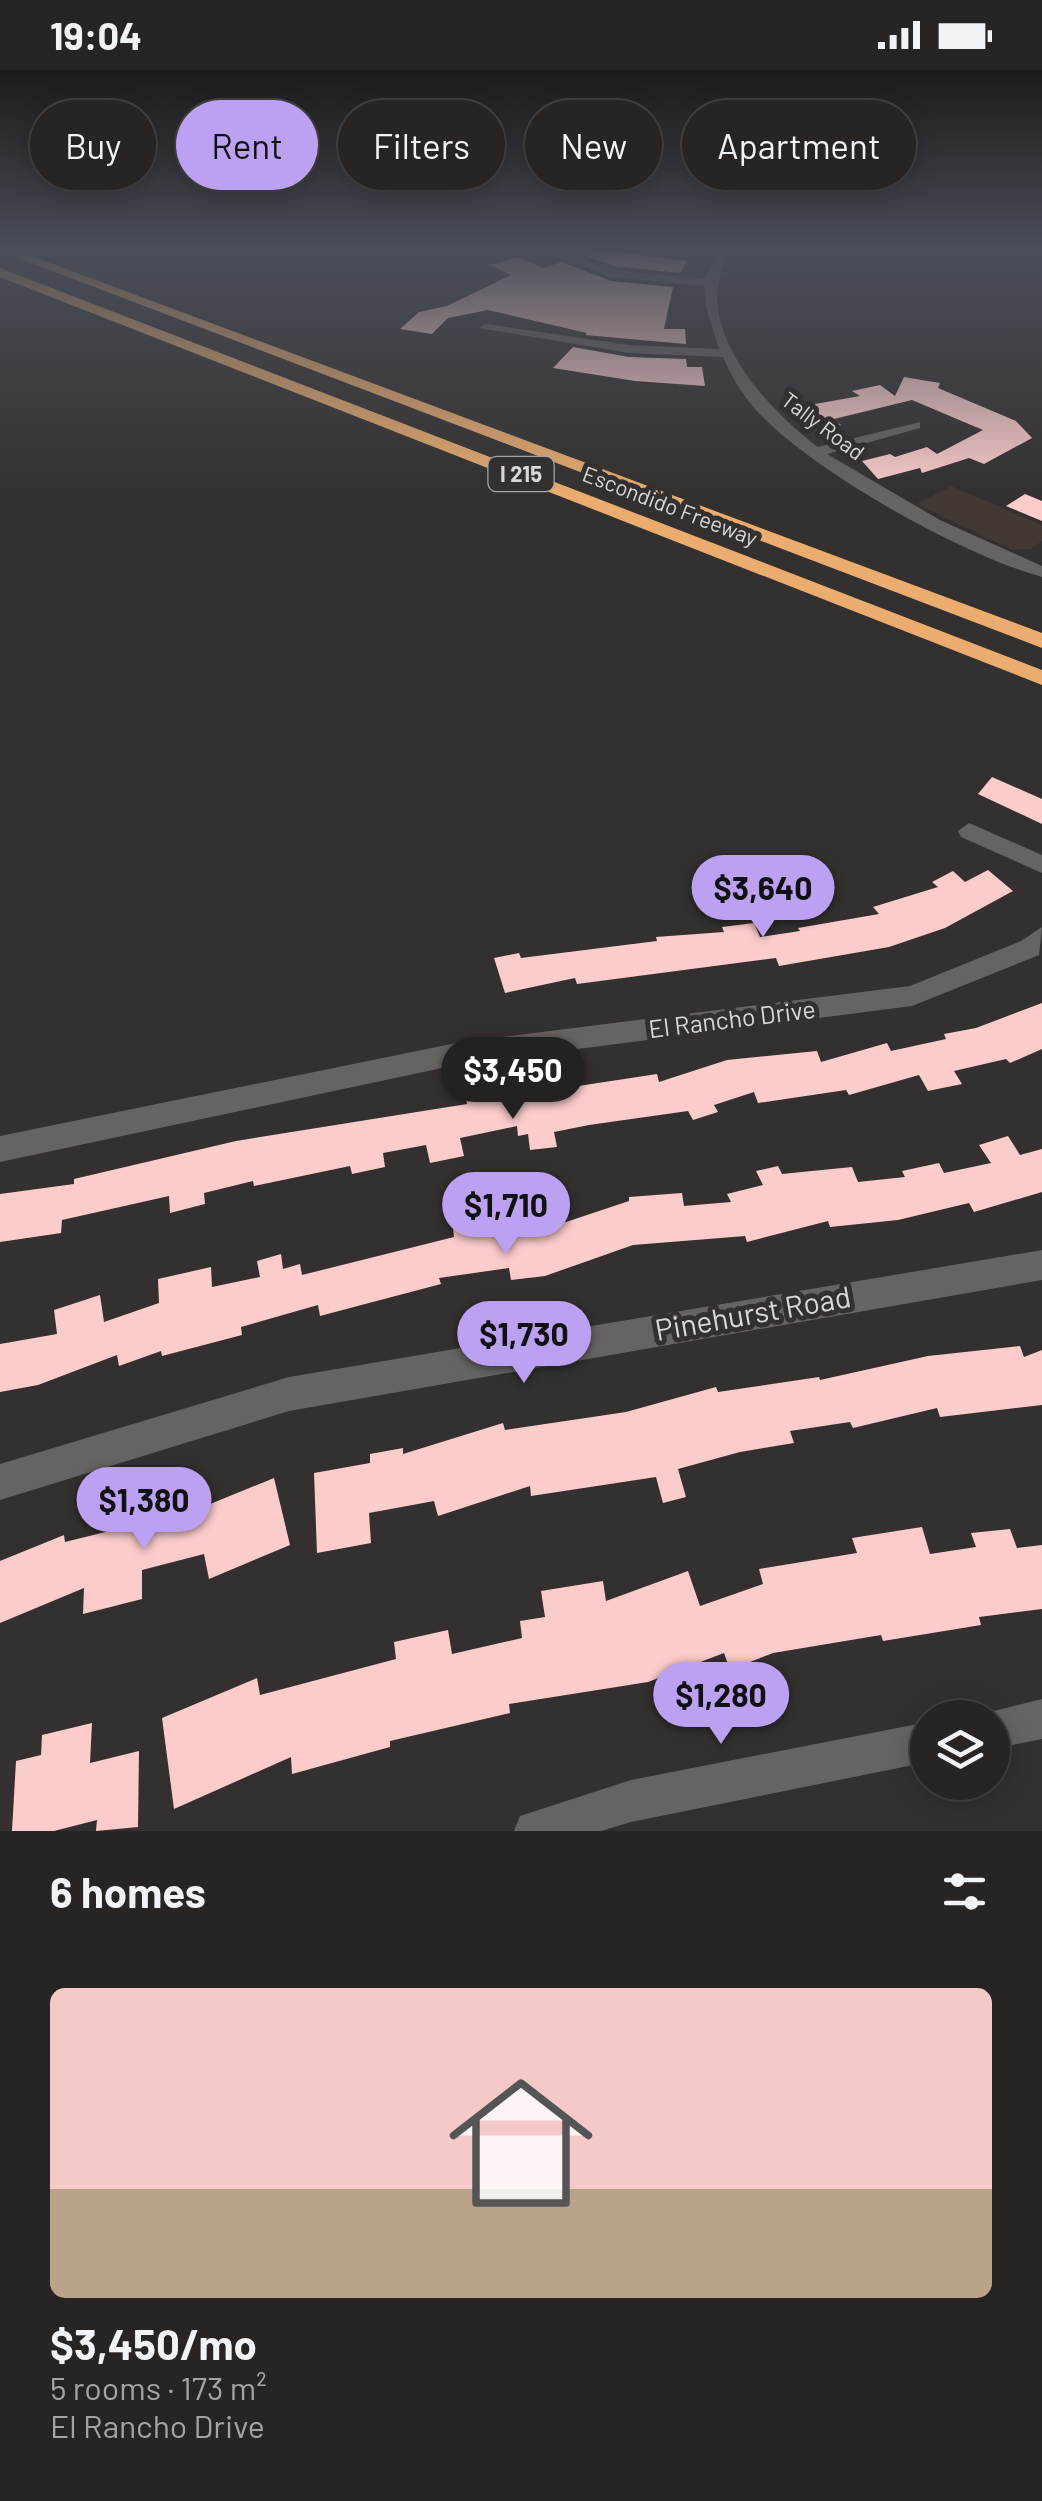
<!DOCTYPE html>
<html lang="en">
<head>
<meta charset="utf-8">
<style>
	:root { --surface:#272423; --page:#333030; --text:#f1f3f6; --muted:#a4a4a6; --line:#434141; --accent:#bca0f2 }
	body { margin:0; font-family:Barlow,sans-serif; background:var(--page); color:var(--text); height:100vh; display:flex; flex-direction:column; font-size:38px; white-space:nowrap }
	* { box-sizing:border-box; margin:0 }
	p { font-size:32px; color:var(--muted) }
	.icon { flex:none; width:55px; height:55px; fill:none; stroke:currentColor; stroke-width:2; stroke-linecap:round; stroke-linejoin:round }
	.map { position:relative; height:1761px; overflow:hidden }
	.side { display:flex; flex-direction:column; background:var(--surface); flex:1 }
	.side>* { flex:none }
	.banner { position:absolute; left:30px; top:30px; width:982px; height:90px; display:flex; gap:20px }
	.buttons { position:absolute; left:910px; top:1630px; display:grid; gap:20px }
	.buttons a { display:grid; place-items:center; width:100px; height:100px; border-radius:50%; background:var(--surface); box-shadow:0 5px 25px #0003,0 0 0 2px var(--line); font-size:50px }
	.price { position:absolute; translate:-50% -85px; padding:0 22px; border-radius:35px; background:var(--accent); color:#111; font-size:32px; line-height:65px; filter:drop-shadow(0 2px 5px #0008) }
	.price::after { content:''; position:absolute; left:50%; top:60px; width:30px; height:22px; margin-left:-15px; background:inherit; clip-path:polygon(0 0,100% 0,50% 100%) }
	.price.current { background:#222; color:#fff }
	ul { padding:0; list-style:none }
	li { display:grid; align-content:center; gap:20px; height:530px; padding:0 50px }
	li span { display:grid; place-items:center; height:310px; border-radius:15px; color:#555 }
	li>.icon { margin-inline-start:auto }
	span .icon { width:180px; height:180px; fill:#fffc; stroke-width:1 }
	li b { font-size:42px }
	h2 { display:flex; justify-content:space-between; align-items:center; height:120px; padding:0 50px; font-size:42px }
	.tag { padding:0 35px; border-radius:45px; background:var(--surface); box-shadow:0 5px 25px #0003,0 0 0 2px var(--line); font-size:35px; line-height:90px }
	.tag.current { background:var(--accent); color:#111 }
	.status { display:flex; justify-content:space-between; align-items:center; height:70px; padding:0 50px; background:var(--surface); direction:ltr }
	.status svg { height:28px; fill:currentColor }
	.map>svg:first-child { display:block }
	.built { fill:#423834 }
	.building { fill:#fccccb }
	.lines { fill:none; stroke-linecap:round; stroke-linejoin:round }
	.minor { fill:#676361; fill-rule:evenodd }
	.highway { fill:#ebad6f; fill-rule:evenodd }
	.labels { text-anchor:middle; stroke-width:10; stroke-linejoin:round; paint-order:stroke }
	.far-street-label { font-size:22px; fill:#dad7d6; stroke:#34302f }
	.shield { fill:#34302f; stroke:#a8a5a4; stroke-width:2.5 }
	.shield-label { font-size:22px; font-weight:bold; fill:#dad7d6 }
	.street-label { font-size:25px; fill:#dad7d6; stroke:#34302f }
	.near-street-label { font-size:30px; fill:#dad7d6; stroke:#34302f }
</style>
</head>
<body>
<div class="status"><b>19:04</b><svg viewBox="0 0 49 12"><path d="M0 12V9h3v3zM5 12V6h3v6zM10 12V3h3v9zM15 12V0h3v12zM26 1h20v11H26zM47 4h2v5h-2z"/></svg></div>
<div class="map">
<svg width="1042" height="1761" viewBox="0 0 1042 1761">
	<rect width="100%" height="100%" fill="#34302f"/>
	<path class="built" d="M 951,416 L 1042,455 L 1042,471 L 1031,479 L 1010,479 L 917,434 Z"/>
	<path class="building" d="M 595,181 L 609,181 L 688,191 L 680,203 L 614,196 L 583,185 Z
		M 518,187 L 543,198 L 562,192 L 611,211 L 673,217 L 664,259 L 685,259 L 686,274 L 585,265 L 587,263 L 488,240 L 448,248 L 432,264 L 400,259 L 419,242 L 447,236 L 511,205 L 490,195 Z
		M 573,277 L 629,287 L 686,289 L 687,297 L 702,297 L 705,316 L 635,311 L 553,298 Z
		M 904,307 L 940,313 L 938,318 L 1016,351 L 1032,368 L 984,394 L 969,388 L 922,403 L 920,398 L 878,409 L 862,391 L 890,384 L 895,387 L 927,377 L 937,384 L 983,360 L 912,330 L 834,349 L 841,355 L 812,361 L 787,339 L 860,326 L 852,321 L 880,315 L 895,326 Z
		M 1025,424 L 1042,431 L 1042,451 L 1006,436 Z
		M 992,707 L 1042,729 L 1042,754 L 978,724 Z
		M 988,800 L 1013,821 L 945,858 L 889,877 L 779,896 L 776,888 L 577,914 L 575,908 L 505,923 L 494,888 L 519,883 L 521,888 L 657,871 L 656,867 L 724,862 L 722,857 L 754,853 L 760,867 L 800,861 L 798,858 L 879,844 L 873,837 L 938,817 L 932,812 L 953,801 L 965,812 Z
		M 1042,933 L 1042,979 L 1010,993 L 1006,989 L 954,1001 L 962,1014 L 928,1021 L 919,1005 L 849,1025 L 846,1020 L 758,1033 L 754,1022 L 714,1035 L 718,1042 L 693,1050 L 688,1041 L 589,1055 L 554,1062 L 557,1077 L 530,1080 L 528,1064 L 518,1066 L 517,1056 L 460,1068 L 464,1086 L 430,1093 L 426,1075 L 383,1083 L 385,1097 L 352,1104 L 350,1096 L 254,1116 L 253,1111 L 204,1123 L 205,1134 L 170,1143 L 169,1126 L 62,1150 L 61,1163 L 0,1172 L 0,1124 L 74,1114 L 74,1109 L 236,1071 L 467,1034 L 466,1028 L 492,1023 L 494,1029 L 657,1004 L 659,1012 L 727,990 L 817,981 L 821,992 L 887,973 L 891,981 L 946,969 L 944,964 L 976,958 Z
		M 1008,1066 L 1020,1085 L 1042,1079 L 1042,1122 L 974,1142 L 969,1133 L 898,1150 L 830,1157 L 828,1151 L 747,1172 L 745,1166 L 633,1175 L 545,1206 L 511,1210 L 509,1198 L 439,1208 L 441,1214 L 369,1233 L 320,1246 L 318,1235 L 241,1257 L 242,1265 L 162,1286 L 161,1281 L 119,1296 L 117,1285 L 38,1315 L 0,1322 L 0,1274 L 57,1264 L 54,1240 L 100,1225 L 104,1252 L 159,1233 L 158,1209 L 211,1197 L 212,1217 L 260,1207 L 257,1191 L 281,1184 L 283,1199 L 300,1194 L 302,1205 L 454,1167 L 453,1158 L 474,1155 L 472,1143 L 494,1140 L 498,1165 L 545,1159 L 629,1131 L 629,1127 L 682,1123 L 684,1136 L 731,1132 L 727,1124 L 763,1115 L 756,1101 L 778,1096 L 782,1104 L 852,1097 L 858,1112 L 905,1107 L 902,1101 L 939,1093 L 944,1103 L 991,1093 L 979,1075 Z
		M 1020,1276 L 1024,1287 L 1042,1280 L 1042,1335 L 940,1347 L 937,1338 L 853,1358 L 850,1352 L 790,1361 L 794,1373 L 740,1382 L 678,1399 L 686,1427 L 663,1433 L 656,1407 L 531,1426 L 530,1416 L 438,1446 L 434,1431 L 369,1443 L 371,1473 L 317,1483 L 314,1403 L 370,1393 L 370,1384 L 403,1378 L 403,1384 L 503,1353 L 505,1360 L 626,1342 L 716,1317 L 718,1322 L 819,1307 L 820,1310 L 928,1286 Z
		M 274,1408 L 290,1475 L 209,1509 L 204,1484 L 142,1500 L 142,1529 L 83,1544 L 84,1518 L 0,1553 L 0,1491 L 64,1465 L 65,1472 L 146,1452 L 146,1441 L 181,1432 L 181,1446 Z
		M 922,1457 L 930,1484 L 976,1477 L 971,1463 L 1010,1459 L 1017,1478 L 1042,1475 L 1042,1539 L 979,1547 L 981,1555 L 883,1571 L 881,1565 L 773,1583 L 730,1600 L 724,1583 L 648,1612 L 509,1634 L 510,1643 L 390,1671 L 390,1677 L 292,1704 L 291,1687 L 174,1739 L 162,1648 L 257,1608 L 260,1625 L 396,1589 L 394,1572 L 448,1560 L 452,1584 L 522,1568 L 520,1551 L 545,1547 L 541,1521 L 603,1511 L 606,1531 L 688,1501 L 700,1536 L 763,1514 L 759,1499 L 857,1483 L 852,1468 Z
		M 92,1653 L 90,1693 L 139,1681 L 138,1757 L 96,1761 L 97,1750 L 54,1761 L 12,1761 L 16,1691 L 41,1685 L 42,1665 Z"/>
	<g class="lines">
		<path class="minor" d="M 721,181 L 733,181 C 682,247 766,339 818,377 L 920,352 L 920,358 L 827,384 L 940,450 L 1042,496 L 1042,507 C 962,485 811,401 756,340 C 742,324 731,306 723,287 L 629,283 L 479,258 L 486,254 L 629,275 L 719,279 L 706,237 L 704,216 L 611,207 L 559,187 L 565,183 L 613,200 L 705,209 Z
			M 1028,181 L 1042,181 L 1042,186 L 1030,183 Z
			M 969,753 L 1042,785 L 1042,803 L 961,767 L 958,761 Z
			M 1042,857 L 1039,885 L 912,936 L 461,994 L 0,1092 L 0,1066 L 461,972 L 910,916 L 1021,871 Z
			M 1042,1180 L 1042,1210 L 289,1341 L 0,1430 L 0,1394 L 289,1307 Z
			M 1042,1629 L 1042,1669 L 992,1679 L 992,1648 L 978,1645 Z
			M 928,1652 L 928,1692 L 631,1752 L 601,1761 L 514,1761 L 520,1746 L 631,1710 Z"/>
		<path class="highway" d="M 0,181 L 18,181 L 1042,563 L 1042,578 Z
			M 0,198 L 1042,600 L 1042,615 L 0,207 Z"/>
	</g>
	<linearGradient id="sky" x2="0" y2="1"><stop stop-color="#1d1a1a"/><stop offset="0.42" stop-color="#4a4e58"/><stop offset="1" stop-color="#4a4e58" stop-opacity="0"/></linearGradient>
	<rect width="1042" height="428" fill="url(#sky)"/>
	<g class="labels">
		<g class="far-street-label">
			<text transform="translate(823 356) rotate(37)" y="8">Tally Road</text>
			<text transform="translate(670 436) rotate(21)" y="8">Escondido Freeway</text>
		</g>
		<rect class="shield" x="488.5" y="387" width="65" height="34" rx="8"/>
		<g class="shield-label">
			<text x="521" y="412">I 215</text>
		</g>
		<g class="street-label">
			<text transform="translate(732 949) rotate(-7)" y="9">El Rancho Drive</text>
		</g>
		<g class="near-street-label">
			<text transform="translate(753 1244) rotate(-10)" y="10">Pinehurst Road</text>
		</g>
	</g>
</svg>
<div class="buttons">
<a><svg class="icon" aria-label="layers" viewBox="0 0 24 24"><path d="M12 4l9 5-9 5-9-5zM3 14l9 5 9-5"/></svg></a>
</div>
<b class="price" style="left:763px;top:870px">$3,640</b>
<b class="price current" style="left:513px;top:1052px">$3,450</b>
<b class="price" style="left:506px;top:1187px">$1,710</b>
<b class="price" style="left:524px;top:1316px">$1,730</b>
<b class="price" style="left:144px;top:1482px">$1,380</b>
<b class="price" style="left:721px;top:1677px">$1,280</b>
<div class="banner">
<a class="tag">Buy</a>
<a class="tag current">Rent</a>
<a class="tag">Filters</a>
<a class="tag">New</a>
<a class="tag">Apartment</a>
</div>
</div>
<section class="side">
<h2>6 homes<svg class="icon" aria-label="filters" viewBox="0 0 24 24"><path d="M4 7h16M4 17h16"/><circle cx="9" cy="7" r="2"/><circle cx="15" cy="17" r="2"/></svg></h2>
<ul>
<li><span style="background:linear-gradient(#f6c9c9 65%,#b9a48a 0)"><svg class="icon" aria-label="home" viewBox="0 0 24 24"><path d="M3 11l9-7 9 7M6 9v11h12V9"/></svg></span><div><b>$3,450/mo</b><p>5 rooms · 173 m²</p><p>El Rancho Drive</p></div></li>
</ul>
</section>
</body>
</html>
